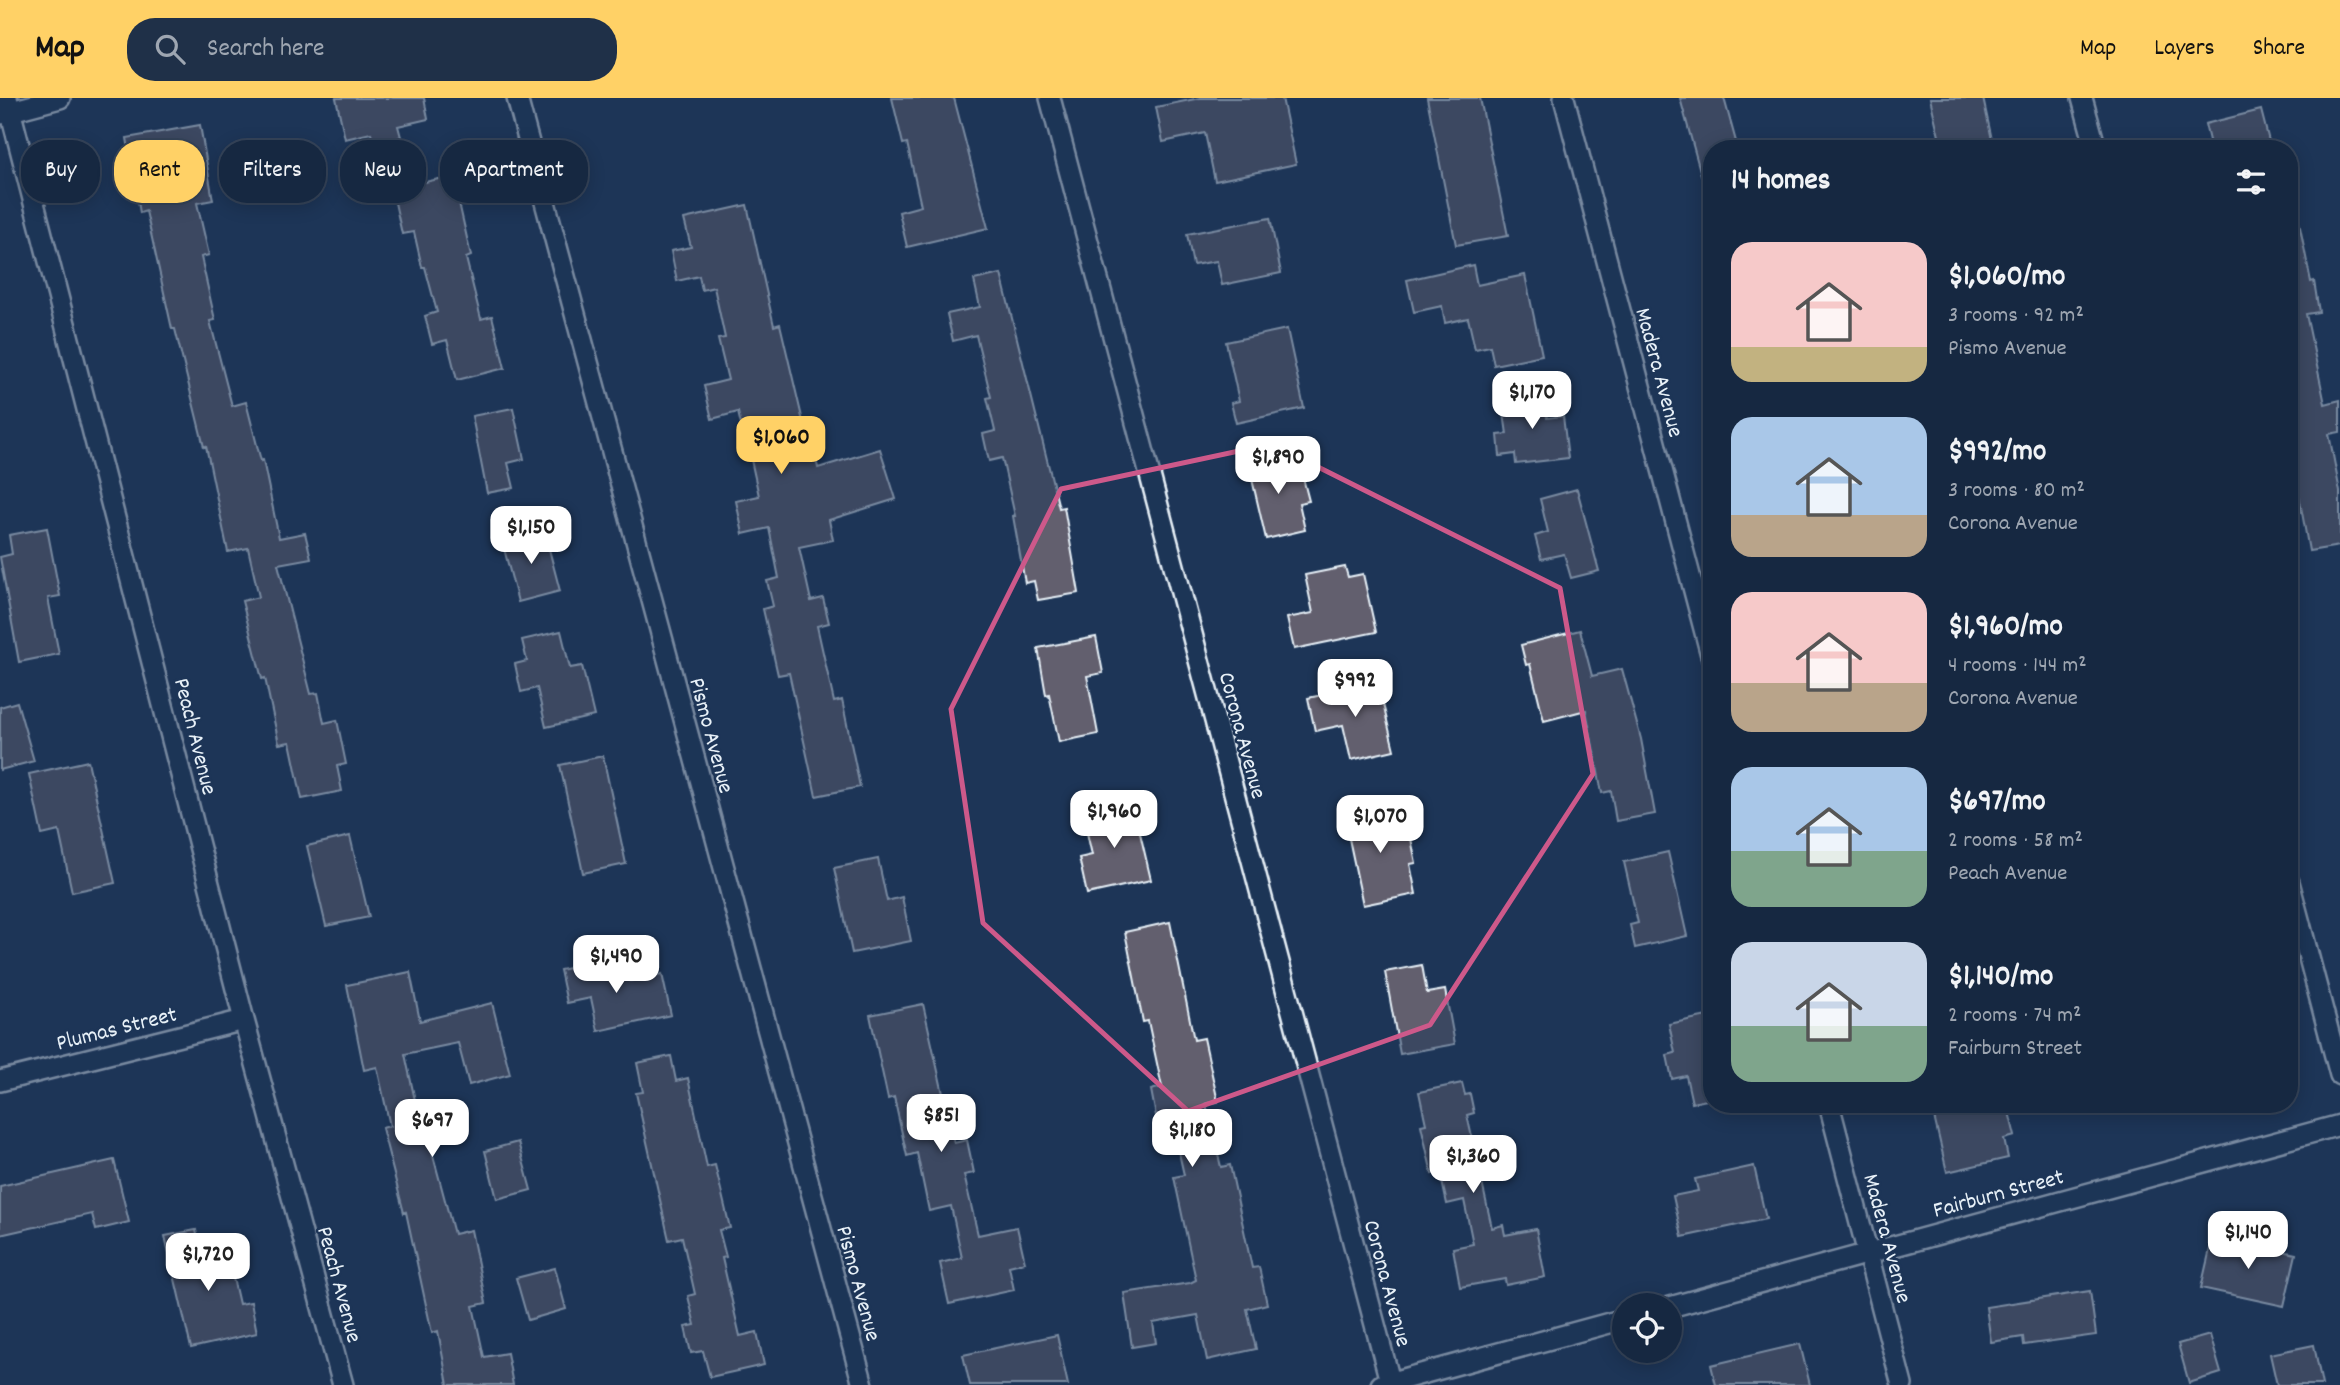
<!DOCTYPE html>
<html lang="en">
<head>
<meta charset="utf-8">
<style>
	:root { --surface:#162841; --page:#1f3048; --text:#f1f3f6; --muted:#9ea6b1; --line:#35445a; --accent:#ffd166 }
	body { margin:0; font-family:Dekko,sans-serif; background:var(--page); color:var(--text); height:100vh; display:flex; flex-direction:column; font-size:26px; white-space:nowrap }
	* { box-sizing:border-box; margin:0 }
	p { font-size:23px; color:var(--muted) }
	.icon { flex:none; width:38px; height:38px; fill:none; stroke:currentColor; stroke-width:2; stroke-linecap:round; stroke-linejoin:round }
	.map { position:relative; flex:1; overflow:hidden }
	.details { position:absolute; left:1703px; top:42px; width:595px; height:973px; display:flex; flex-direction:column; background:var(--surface); border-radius:28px; box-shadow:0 4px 18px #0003,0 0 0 2px var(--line) }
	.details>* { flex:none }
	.banner { position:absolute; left:21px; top:42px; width:665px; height:63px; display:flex; gap:14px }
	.fabs { position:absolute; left:1612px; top:1195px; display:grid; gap:14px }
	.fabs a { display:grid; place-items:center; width:70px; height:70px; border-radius:50%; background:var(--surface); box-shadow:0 4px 18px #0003,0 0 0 2px var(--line); font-size:35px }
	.price { position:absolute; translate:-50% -60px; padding:0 16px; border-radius:14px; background:#fff; color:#222; font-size:23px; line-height:46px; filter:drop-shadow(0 2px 4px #0008) }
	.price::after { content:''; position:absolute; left:50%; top:42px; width:21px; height:16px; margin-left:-10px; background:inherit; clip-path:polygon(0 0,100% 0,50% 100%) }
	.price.active { background:var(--accent); color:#111 }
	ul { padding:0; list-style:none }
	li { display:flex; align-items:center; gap:21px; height:175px; padding:0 28px }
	li span { display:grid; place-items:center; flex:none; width:196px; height:140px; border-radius:21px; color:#555 }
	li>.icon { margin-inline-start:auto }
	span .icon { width:84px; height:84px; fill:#fffc; stroke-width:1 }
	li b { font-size:30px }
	h2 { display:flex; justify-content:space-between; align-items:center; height:84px; padding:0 28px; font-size:30px }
	.pill { padding:0 24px; border-radius:28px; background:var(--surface); box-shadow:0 4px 18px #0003,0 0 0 2px var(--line); font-size:24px; line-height:63px }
	.pill.active { background:var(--accent); color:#111 }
	header { display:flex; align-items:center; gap:42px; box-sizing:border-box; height:98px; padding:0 35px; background:var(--accent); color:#111 }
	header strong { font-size:33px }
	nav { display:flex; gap:38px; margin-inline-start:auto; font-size:24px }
	.search { width:490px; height:63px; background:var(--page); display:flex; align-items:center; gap:18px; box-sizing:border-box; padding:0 24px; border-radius:28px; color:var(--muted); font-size:26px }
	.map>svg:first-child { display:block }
	.building { fill:#625e6e; stroke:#e8f1f8; stroke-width:2 }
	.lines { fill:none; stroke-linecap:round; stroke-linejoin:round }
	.street-casing { stroke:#e8f1f8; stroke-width:24 }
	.street { stroke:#1d3557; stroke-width:19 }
	.marked { fill:none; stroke:#cd598a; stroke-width:5; stroke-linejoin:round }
	.labels { text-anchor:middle; stroke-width:5; stroke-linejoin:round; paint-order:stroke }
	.street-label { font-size:23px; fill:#e8f1f8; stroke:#1d3557 }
</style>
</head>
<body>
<header>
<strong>Map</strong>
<div class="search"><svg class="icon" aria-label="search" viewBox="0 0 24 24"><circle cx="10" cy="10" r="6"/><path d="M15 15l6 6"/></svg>Search here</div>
<nav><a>Map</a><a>Layers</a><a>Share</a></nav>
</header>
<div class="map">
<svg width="2340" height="1287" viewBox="0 0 2340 1287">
	<rect width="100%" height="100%" fill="#1d3557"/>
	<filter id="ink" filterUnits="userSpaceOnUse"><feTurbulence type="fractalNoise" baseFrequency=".0143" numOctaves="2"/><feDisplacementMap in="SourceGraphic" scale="14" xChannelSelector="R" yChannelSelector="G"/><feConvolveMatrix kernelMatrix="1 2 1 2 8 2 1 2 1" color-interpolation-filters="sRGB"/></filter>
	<g filter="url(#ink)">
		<path class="building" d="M 336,0 L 424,0 L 428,21 L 398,28 L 401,39 L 373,46 L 371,35 L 345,41 Z
			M 892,0 L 954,0 L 988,130 L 907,149 L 899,114 L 921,108 L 907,45 L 903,46 Z
			M 1200,0 L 1282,0 L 1296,66 L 1215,83 L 1205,35 L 1163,44 L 1156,9 Z
			M 1427,0 L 1480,0 L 1508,138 L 1456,147 Z
			M 1680,0 L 1724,0 L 1738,51 L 1712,51 L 1712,91 L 1705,91 Z
			M 1930,0 L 1983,0 L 1994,51 L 1942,51 Z
			M 2261,12 L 2271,51 L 2211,51 L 2205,26 Z
			M 200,27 L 213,102 L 197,105 L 209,157 L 201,159 L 215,222 L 210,223 L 232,308 L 246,304 L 261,363 L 263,362 L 279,440 L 305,435 L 311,460 L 278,466 L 311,596 L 318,595 L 324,625 L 337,622 L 346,666 L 337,668 L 342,693 L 302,701 L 290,644 L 279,646 L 265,580 L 262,581 L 242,503 L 259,499 L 248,450 L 228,454 L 206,348 L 204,349 L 175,231 L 172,231 L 146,113 L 140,115 L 127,40 Z
			M 453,78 L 471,158 L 466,160 L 481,221 L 492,218 L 505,270 L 457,282 L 447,242 L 432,246 L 425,218 L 437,214 L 425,169 L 422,169 L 414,134 L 402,136 L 392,91 Z
			M 747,107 L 774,228 L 780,226 L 808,345 L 812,344 L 818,370 L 880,351 L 896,401 L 829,422 L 833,442 L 799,449 L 811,503 L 823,500 L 829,525 L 817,528 L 834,604 L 842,602 L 860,689 L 816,698 L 789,575 L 778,577 L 763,511 L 773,508 L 767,483 L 779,480 L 769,430 L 743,436 L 736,403 L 759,398 L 746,339 L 744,340 L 738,314 L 712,321 L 704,288 L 728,282 L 718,241 L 725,240 L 714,189 L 702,192 L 699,178 L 677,183 L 671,153 L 691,149 L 684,121 Z
			M 1270,120 L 1281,175 L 1222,187 L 1217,163 L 1193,167 L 1187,136 Z
			M 2299,124 L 2311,184 L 2314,183 L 2319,214 L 2306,216 L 2325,306 L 2340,302 L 2340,334 L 2329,336 L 2340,394 L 2340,448 L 2309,453 L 2289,342 L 2289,125 Z
			M 1473,167 L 1477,187 L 1525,177 L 1542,257 L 1494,267 L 1490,248 L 1475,251 L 1468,220 L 1445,225 L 1442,208 L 1414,214 L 1407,182 Z
			M 1001,176 L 1059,410 L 1064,409 L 1079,495 L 1038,502 L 1034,483 L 1025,485 L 1013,418 L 1015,418 L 1002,360 L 989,363 L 983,336 L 995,333 L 987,300 L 991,299 L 976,237 L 953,243 L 947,216 L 980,209 L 974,182 Z
			M 1287,231 L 1304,310 L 1236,325 L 1231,305 L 1239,303 L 1226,244 Z
			M 1544,296 L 1547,320 L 1563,318 L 1568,360 L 1516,366 L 1515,356 L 1500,358 L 1498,337 L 1507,336 L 1502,301 Z
			M 513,310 L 524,361 L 508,365 L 514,390 L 487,395 L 472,318 Z
			M 1286,355 L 1293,382 L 1303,380 L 1309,403 L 1299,405 L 1305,432 L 1266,441 L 1248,364 Z
			M 1577,391 L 1599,473 L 1571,480 L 1564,456 L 1541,461 L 1535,438 L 1548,434 L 1540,401 Z
			M 47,430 L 60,498 L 48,500 L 59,556 L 19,564 L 0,459 L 12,456 L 9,437 Z
			M 544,432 L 560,493 L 518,504 L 502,443 Z
			M 1345,469 L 1348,479 L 1363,476 L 1376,534 L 1294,551 L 1287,520 L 1313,515 L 1305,477 Z
			M 1580,532 L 1592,578 L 1622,571 L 1641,641 L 1655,716 L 1616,723 L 1611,693 L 1602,695 L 1586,612 L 1544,623 L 1530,566 L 1526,567 L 1521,547 Z
			M 561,533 L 570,570 L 582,568 L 594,618 L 546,629 L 537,590 L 521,594 L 515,566 L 527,563 L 522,542 Z
			M 1096,539 L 1103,575 L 1087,578 L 1098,636 L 1059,644 L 1049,596 L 1046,597 L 1038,550 Z
			M 1378,585 L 1394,652 L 1351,662 L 1343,627 L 1315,633 L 1308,600 Z
			M 17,604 L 34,663 L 0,672 L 0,609 Z
			M 603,658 L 626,766 L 583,775 L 560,667 Z
			M 88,663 L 115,785 L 72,794 L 59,733 L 42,737 L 29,676 Z
			M 1133,705 L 1151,782 L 1087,796 L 1079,760 L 1092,757 L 1083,717 Z
			M 1381,705 L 1386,730 L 1408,726 L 1416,765 L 1410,766 L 1416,796 L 1363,807 L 1343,712 Z
			M 350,738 L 369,819 L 326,828 L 307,748 Z
			M 1668,754 L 1687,838 L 1635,850 L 1630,827 L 1638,825 L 1624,764 Z
			M 878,761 L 887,803 L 902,799 L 911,843 L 852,855 L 834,770 Z
			M 1170,824 L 1194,942 L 1204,940 L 1218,1004 L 1206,1006 L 1221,1069 L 1230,1067 L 1252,1170 L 1259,1169 L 1267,1206 L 1247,1211 L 1256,1251 L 1207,1262 L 1198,1217 L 1153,1225 L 1156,1245 L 1132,1249 L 1124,1195 L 1190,1185 L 1196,1182 L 1174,1079 L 1184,1077 L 1170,1015 L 1156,1018 L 1151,992 L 1162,989 L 1148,923 L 1143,924 L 1125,834 Z
			M 601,863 L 604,878 L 628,873 L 630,883 L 662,876 L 671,917 L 598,933 L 591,900 L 567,905 L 560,872 Z
			M 1422,867 L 1427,895 L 1445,892 L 1455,946 L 1400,956 L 1385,874 Z
			M 410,874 L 420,923 L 492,905 L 510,976 L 469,987 L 458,945 L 405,956 L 419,1021 L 423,1020 L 454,1136 L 471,1132 L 486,1205 L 473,1208 L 484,1259 L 507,1255 L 513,1287 L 448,1287 L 438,1233 L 432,1235 L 406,1114 L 404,1115 L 382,1030 L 390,1028 L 377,969 L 364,972 L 347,887 Z
			M 923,906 L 954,1045 L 967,1042 L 974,1075 L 964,1077 L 978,1137 L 1017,1129 L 1025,1164 L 1009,1168 L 1014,1192 L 949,1206 L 940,1165 L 962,1160 L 951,1108 L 929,1113 L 917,1055 L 907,1058 L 894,999 L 888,1001 L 870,917 Z
			M 1712,917 L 1712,1001 L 1692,1005 L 1686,978 L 1672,981 L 1667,957 L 1675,955 L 1669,926 Z
			M 671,958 L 676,983 L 688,980 L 707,1069 L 715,1067 L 730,1130 L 719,1132 L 726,1159 L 722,1160 L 740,1238 L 757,1234 L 764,1267 L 710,1279 L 703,1253 L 691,1255 L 685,1229 L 695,1227 L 688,1198 L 695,1196 L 682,1139 L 669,1142 L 636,995 L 643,994 L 637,965 Z
			M 1462,985 L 1465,997 L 1470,996 L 1474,1015 L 1467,1017 L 1492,1130 L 1503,1127 L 1505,1137 L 1536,1131 L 1545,1179 L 1506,1187 L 1505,1181 L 1460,1189 L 1453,1150 L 1473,1146 L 1464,1102 L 1447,1106 L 1440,1074 L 1432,1076 L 1421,1027 L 1426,1026 L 1419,994 Z
			M 1931,1006 L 2007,1006 L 2015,1038 L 2004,1041 L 2008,1060 L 1947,1074 Z
			M 518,1044 L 531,1092 L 497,1101 L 485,1053 Z
			M 114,1062 L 129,1124 L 96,1132 L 92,1116 L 0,1137 L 0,1088 Z
			M 1754,1068 L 1766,1121 L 1682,1139 L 1673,1098 L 1698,1093 L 1695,1081 Z
			M 196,1132 L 201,1156 L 226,1150 L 239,1206 L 251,1204 L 257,1235 L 191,1250 L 165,1138 Z
			M 2213,1138 L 2296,1156 L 2284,1208 L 2201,1190 Z
			M 555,1170 L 566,1211 L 528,1222 L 516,1180 Z
			M 2090,1193 L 2096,1237 L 2024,1247 L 2023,1239 L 1991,1244 L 1986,1209 Z
			M 1057,1237 L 1068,1287 L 970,1287 L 963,1257 Z
			M 2210,1237 L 2221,1275 L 2189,1285 L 2178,1246 Z
			M 1800,1246 L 1810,1287 L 1716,1287 L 1711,1267 Z
			M 2314,1247 L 2322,1287 L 2277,1287 L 2270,1256 Z"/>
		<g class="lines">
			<g class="street-casing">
				<path id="street" d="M 7,0 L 244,922 L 343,1287
					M 517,0 L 863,1287
					M 1050,0 L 1391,1287
					M 1564,0 L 1712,561
					M 2082,0 L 2096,51
					M 0,16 L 60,0
					M 2289,784 L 2340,977
					M 0,983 L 244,922
					M 1829,1006 L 1902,1287
					M 1670,1209 L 2340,1027
					M 1381,1287 L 1624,1221"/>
			</g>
			<use href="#street" class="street"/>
		</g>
	</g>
	<path d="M0 0H2340V1287H0ZM 1272,346 L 1560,490 L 1593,676 L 1430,927 L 1188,1013 L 983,825 L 951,611 L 1061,391 Z" fill="#1d3557" fill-opacity=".55" fill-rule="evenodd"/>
	<path class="marked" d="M 1272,346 L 1560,490 L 1593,676 L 1430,927 L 1188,1013 L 983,825 L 951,611 L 1061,391 Z"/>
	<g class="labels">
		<g class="street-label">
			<text transform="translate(1661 274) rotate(75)" y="8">Madera Avenue</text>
			<text transform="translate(713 637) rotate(75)" y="8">Pismo Avenue</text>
			<text transform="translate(1244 637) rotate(75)" y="8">Corona Avenue</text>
			<text transform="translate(197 638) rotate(76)" y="8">Peach Avenue</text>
			<text transform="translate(116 929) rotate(-14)" y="8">Plumas Street</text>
			<text transform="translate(1998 1094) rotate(-15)" y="8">Fairburn Street</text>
			<text transform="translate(1889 1140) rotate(75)" y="8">Madera Avenue</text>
			<text transform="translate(860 1185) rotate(75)" y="8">Pismo Avenue</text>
			<text transform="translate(1389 1185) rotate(75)" y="8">Corona Avenue</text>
			<text transform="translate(341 1186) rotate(75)" y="8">Peach Avenue</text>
		</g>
	</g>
</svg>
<div class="fabs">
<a><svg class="icon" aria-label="locate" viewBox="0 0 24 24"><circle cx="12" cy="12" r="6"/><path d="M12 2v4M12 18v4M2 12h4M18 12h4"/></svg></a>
</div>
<b class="price" style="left:1532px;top:333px">$1,170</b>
<b class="price active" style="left:781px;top:378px">$1,060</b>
<b class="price" style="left:1278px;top:398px">$1,890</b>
<b class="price" style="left:531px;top:468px">$1,150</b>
<b class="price" style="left:1355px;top:621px">$992</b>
<b class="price" style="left:1114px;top:752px">$1,960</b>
<b class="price" style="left:1380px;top:757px">$1,070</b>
<b class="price" style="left:616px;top:897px">$1,490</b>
<b class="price" style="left:941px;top:1056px">$851</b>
<b class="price" style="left:432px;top:1061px">$697</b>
<b class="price" style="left:1192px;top:1071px">$1,180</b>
<b class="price" style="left:1473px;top:1097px">$1,360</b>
<b class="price" style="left:2248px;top:1173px">$1,140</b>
<b class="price" style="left:208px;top:1195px">$1,720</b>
<div class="banner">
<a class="pill">Buy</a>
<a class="pill active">Rent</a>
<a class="pill">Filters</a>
<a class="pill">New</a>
<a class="pill">Apartment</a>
</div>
<section class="details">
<h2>14 homes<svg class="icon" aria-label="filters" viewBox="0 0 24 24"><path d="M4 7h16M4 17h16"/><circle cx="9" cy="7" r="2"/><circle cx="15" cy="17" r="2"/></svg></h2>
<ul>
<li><span style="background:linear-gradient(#f6c9c9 75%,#c2b280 0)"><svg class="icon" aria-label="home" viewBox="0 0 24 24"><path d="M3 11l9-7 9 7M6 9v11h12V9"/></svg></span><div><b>$1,060/mo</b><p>3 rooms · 92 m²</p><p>Pismo Avenue</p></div></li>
<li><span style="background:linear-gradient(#a9c7e8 70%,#b9a48a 0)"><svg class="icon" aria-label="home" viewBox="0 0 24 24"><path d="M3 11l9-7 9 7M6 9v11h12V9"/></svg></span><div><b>$992/mo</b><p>3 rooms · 80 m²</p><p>Corona Avenue</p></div></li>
<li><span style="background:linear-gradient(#f6c9c9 65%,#b9a48a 0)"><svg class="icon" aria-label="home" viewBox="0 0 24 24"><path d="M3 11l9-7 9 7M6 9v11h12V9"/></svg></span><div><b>$1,960/mo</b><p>4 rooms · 144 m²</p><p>Corona Avenue</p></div></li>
<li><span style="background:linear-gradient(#a9c7e8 60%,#7fa58c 0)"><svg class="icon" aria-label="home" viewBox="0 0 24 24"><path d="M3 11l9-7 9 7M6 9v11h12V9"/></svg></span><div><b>$697/mo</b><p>2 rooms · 58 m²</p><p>Peach Avenue</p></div></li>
<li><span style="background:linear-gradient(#c9d6e8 60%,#7fa58c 0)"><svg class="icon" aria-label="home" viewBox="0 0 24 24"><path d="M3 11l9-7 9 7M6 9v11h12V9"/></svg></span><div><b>$1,140/mo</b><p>2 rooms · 74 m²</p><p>Fairburn Street</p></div></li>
</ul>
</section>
</div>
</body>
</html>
